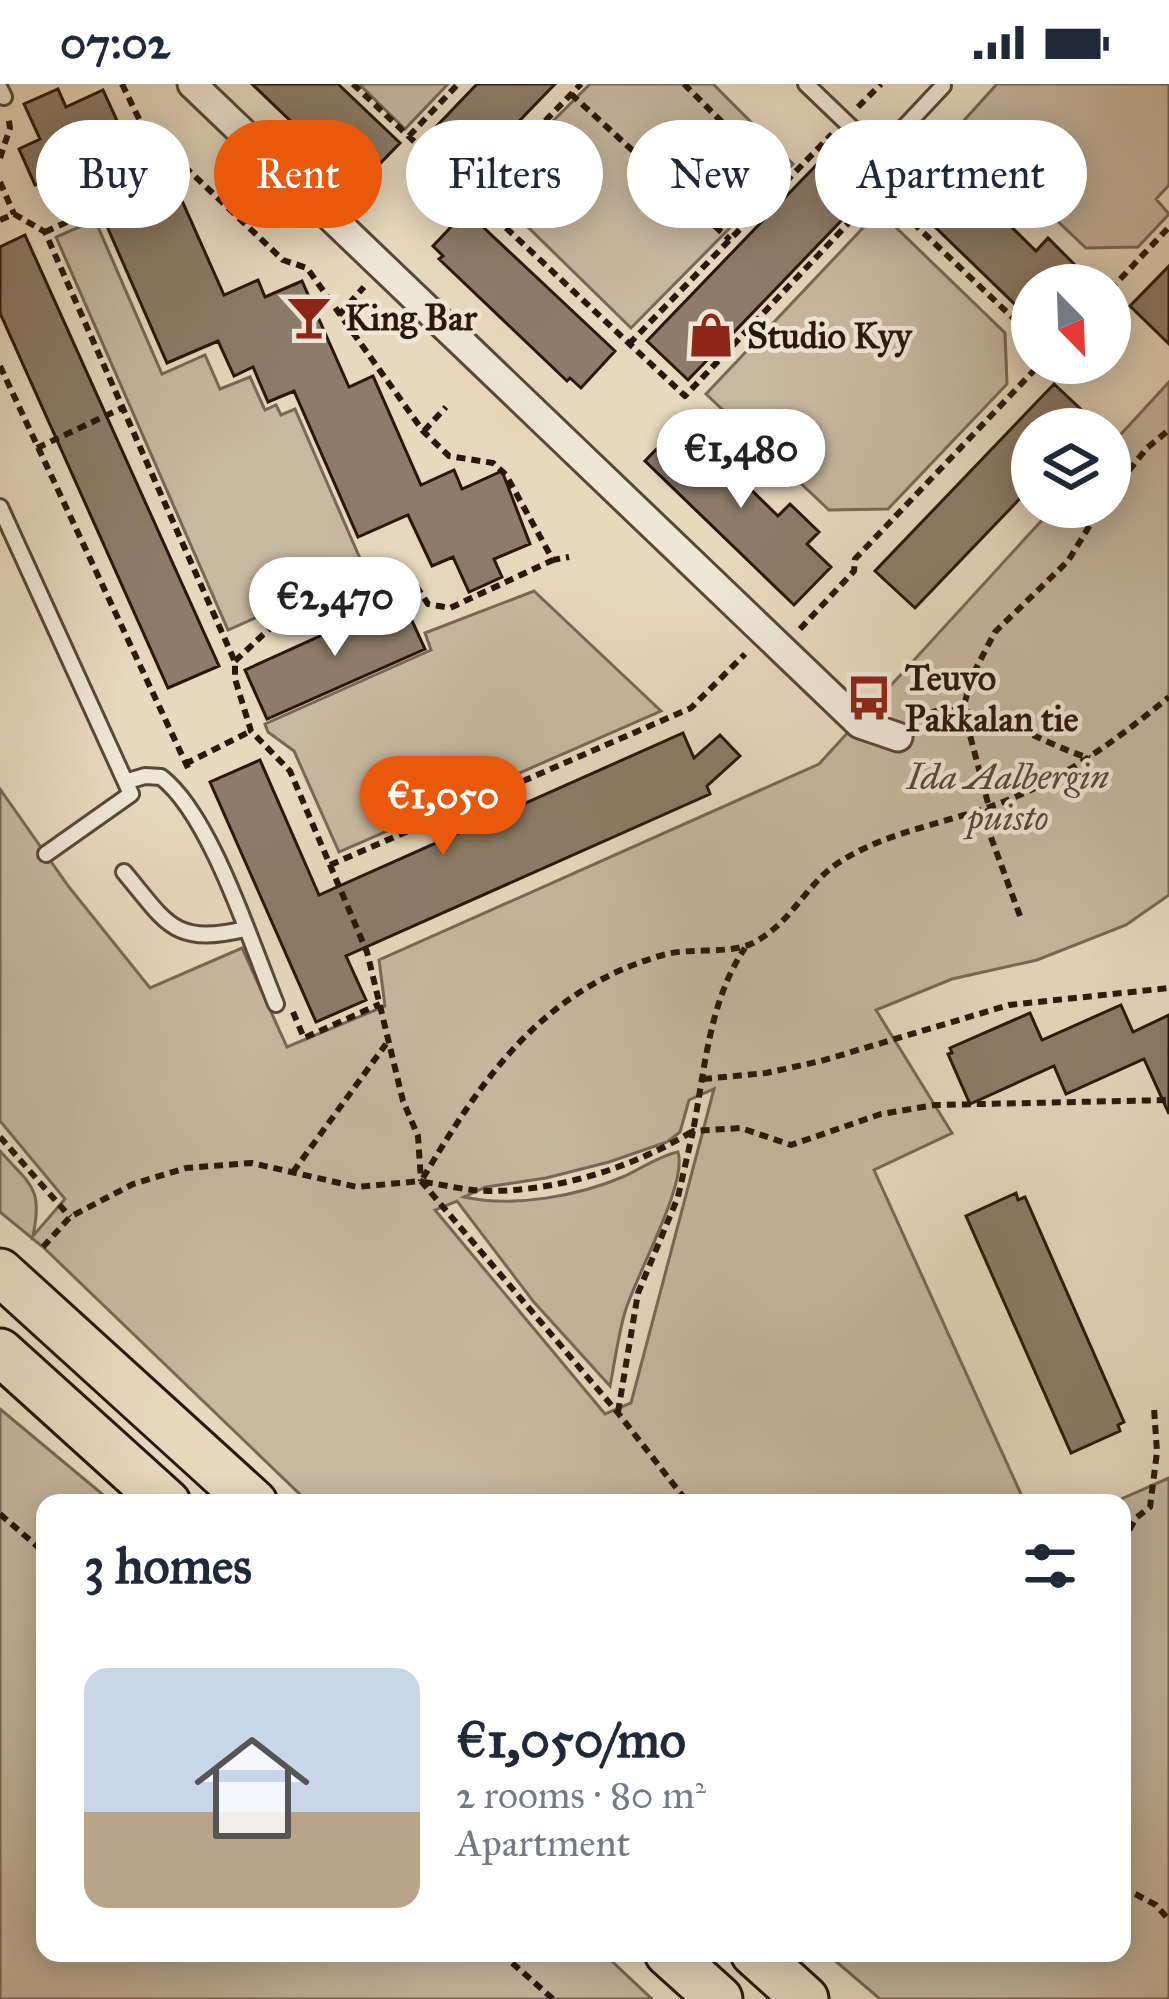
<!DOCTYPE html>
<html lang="en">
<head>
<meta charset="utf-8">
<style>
	:root { --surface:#fff; --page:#f6f6f7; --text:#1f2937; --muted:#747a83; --line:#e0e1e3; --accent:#ea580c }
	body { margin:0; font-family:"IM FELL Great Primer",serif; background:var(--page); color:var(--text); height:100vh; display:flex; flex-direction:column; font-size:45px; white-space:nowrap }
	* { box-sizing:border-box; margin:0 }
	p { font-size:39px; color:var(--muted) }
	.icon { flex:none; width:66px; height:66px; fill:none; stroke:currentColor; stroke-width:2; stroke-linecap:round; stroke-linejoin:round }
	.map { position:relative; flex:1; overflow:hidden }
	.side { position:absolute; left:36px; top:1410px; width:1095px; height:468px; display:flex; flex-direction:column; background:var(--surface); border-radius:24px; box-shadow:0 6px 30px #0003 }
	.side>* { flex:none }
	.banner { position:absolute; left:36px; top:36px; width:1098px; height:108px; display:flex; gap:24px }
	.needle { width:78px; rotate:157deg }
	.buttons { position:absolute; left:1011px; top:180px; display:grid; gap:24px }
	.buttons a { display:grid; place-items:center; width:120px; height:120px; border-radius:50%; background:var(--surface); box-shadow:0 6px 30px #0003; font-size:60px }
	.price { position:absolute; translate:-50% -102px; padding:0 27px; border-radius:42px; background:#fff; color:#222; font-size:39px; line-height:78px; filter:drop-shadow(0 3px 6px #0008) }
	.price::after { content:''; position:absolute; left:50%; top:72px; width:36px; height:27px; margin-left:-18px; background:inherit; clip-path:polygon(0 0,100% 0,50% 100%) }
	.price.current { background:var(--accent); color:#fff }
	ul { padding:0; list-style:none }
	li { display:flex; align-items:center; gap:36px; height:300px; padding:0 48px }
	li+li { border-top:3px solid var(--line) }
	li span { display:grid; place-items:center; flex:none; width:336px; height:240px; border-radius:24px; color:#555 }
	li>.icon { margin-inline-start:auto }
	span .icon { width:144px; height:144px; fill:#fffc; stroke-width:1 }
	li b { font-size:51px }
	h2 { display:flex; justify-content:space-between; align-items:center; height:144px; padding:0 48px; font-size:51px }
	.pill { padding:0 42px; border-radius:54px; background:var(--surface); box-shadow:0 6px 30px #0003; font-size:42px; line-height:108px }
	.pill.current { background:var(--accent); color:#fff }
	.status { display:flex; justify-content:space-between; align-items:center; height:84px; padding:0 60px; background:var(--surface); direction:ltr }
	.status svg { height:33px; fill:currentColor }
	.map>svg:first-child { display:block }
	.green { fill:#c7b8a0; stroke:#786856; stroke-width:3; fill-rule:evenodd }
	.building { fill:#8c7c68; stroke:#29170b; stroke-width:3 }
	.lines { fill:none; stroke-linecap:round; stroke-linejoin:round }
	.service-casing { stroke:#584838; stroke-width:20 }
	.minor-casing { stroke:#584838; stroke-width:33 }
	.trunk-casing { stroke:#29170b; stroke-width:51 }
	.path { stroke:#29170b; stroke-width:6; stroke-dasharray:9 6; stroke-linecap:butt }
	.service { stroke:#efe6d5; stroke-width:14 }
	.minor { stroke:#efe6d5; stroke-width:27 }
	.trunk { stroke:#e7d9be; stroke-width:45 }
	.labels { text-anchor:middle; stroke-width:9; stroke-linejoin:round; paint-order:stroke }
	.poi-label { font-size:36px; font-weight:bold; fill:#29170b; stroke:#efe6d5; text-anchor:start }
	.park-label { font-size:36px; font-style:italic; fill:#584738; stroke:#efe6d5 }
</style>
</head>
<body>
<div class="status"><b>07:02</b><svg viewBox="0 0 49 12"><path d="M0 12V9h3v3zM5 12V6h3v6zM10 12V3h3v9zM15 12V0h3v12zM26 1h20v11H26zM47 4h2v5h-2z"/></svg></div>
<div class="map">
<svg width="1169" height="1915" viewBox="0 0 1169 1915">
	<rect width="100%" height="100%" fill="#e7d9be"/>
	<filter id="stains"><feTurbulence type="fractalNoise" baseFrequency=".00167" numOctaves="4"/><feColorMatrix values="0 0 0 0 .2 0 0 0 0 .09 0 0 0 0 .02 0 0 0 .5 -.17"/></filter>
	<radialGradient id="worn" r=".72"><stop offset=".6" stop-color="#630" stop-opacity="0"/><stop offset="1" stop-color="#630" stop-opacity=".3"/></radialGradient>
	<path class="green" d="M 359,0 L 448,0 L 405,45 Z
		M 590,0 L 713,0 L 793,80 L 631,244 L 487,103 Z
		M 997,0 L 1169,0 L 1169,101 L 1156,115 L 1169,130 L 1138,163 L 1086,164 L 958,43 Z
		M 879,127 L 1005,249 L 1007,300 L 888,425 L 829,426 L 706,310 Z
		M 95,136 L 162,290 L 205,271 L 220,305 L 250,293 L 265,326 L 276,321 L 281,331 L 295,325 L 365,486 L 228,546 L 56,153 Z
		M 1169,298 L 1169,811 L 1126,841 L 1037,876 L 952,895 L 876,926 L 952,1049 L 874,1086 L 1025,1419 L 309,1419 L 43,1163 L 0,1128 L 0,1067 C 31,1102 43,1103 33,1152 L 65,1115 L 0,1037 L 0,705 L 69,803 L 150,904 L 242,864 L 287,963 L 385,922 L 379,876 L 819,680 L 1054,423 L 1110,423 L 1110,362 ZM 714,1005 L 631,1319 L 605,1330 L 435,1126 L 457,1117 L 533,1217 L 610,1302 C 615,1277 618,1252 625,1228 C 636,1191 688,1099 678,1068 C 659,1072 642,1084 625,1092 C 579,1112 513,1124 464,1113 L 486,1103 L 546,1094 L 609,1078 L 667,1058 L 680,1048 L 689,1016 Z
		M 534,507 L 661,627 L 339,768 L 294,667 L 268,648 L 265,640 L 431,566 L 425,549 Z
		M 0,1325 L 113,1419 L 45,1419 L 45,1869 L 603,1869 L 652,1915 L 0,1915 Z
		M 1169,1394 L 1169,1915 L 880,1915 L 826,1869 L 1122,1869 L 1122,1419 L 1112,1419 Z"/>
	<path class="building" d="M 252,0 L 338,0 L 400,59 L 361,99 L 351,89 L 348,92 Z
		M 477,0 L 555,0 L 471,87 L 431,48 Z
		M 58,5 L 66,23 L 103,6 L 151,111 L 175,101 L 224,211 L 258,196 L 265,213 L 302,197 L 349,303 L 373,292 L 421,401 L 454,386 L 462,405 L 502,387 L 530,460 L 494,475 L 502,493 L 469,508 L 453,473 L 432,482 L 408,431 L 358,453 L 294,307 L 268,318 L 253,283 L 234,292 L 218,257 L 167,279 L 95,115 L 72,126 L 56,91 L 35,101 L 19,65 L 40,55 L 24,20 Z
		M 823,74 L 864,113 L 688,296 L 647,257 Z
		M 939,74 L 961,95 L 973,82 L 1003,111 L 991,123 L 1036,167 L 1048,154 L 1076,182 L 1058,201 L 1032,201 L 1032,237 L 902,111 Z
		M 466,127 L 615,267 L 581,304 L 570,294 L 567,297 L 439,175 L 443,172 L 433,162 Z
		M 25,151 L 219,582 L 168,604 L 0,229 L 0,163 Z
		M 1169,182 L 1169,260 L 1130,222 Z
		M 1054,300 L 1102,345 L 1032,345 L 1032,402 L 915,524 L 875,487 Z
		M 682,339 L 703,360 L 715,347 L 745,376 L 734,389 L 778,432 L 790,420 L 819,448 L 807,460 L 831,483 L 794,521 L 645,377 Z
		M 402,515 L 425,565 L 267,635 L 245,586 Z
		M 683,649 L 694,674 L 720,651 L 740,672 L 707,702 L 710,710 L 346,872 L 366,916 L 316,938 L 210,698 L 260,676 L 319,811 Z
		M 1121,921 L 1133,948 L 1169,931 L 1169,1030 L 1144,975 L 1066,1010 L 1054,982 L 970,1020 L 948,970 L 952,969 L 950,964 L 1030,929 L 1042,956 Z
		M 1016,1109 L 1018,1116 L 1025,1113 L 1124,1338 L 1118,1341 L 1120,1347 L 1071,1369 L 966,1132 Z"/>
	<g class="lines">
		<g class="service-casing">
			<path id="service" d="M 806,0 L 879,70 L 943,2
				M 0,5 L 4,13
				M 0,423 L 131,710 L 46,770
				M 128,697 L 145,692 L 161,693 C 211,731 251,860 276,920
				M 124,788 C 167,839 173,862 245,845"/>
		</g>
		<g class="minor-casing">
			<path id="minor" d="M 192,0 L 860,640 L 898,653"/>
		</g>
		<g class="trunk-casing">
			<path id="trunk" d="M 0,1188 L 254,1419
				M 0,1268 L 167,1419
				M 668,1869 L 719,1915
				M 754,1869 L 805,1915"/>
		</g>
		<path class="path" d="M 122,0 L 143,43 L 283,176 L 307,184 L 423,347 L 449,372 L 493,379 L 506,391 L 553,476 L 569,473
			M 353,0 L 685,312 L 876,110 L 877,91
			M 684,0 L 783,99
			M 571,10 L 730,156
			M 858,23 L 881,0
			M 409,52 L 458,0
			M 823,60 L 876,110 L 889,116 L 1032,252
			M 0,74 L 10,44 L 8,31
			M 0,98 L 14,130
			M 472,112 L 581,0
			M 0,136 L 14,130 L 45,148 L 235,578 L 235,595 L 251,647 L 290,687 L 367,868 L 403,1017 L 418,1052 L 421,1097
			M 45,148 L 186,84
			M 1110,206 L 1169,143
			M 339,231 L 364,203
			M 629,260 L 832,50
			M 0,282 L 188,684
			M 424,347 L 446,323
			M 37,364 L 120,325
			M 1110,410 L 1147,364 L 1169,346
			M 800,545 L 854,487 L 855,475 L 1041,279
			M 235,577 L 284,531 L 323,510 L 352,515 L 413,497 L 428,520 L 450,524 L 553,476
			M 919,635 C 959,603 1045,663 1090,674
			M 185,680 L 251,647
			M 330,781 L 691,624 L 745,570
			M 1020,832 L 985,737 L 989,723 L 963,625 L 972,592 L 995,548 L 1068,477 L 1101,423
			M 293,928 L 304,954 L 380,920
			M 703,995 L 766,989 L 821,977 L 1009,921 L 1169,904
			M 0,1053 L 70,1133
			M 293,1088 L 386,960
			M 423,1094 C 483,993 543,905 663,871 C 690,863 728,871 753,859 C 792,839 805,801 838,779 C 883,749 942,740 992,722 C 1060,698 1114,658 1169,613
			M 424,1098 C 445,1101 468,1107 489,1107 C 559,1107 634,1083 693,1047 C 705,985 709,917 745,864
			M 43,1163 L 70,1133 L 133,1100 L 186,1084 L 252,1079 L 357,1103 L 421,1097 L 618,1329 L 688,1419
			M 618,1328 L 638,1209 L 678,1113 L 693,1047 L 741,1044 L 791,1061 L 881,1030 L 935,1021 L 1169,1016
			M 0,1430 L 45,1469
			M 1122,1459 L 1136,1434 L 1150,1423 L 1157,1368 L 1154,1324
			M 1122,1803 L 1156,1821 L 1169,1836
			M 501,1869 L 553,1915"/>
		<use href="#service" class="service"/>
		<use href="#minor" class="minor"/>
		<use href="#trunk" class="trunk"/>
	</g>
	<defs>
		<g id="bar-bare" transform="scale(3.6)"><path d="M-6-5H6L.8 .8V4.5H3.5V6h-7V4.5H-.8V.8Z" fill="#8f2418" stroke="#efe6d5" stroke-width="2.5" paint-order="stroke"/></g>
		<g id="shop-bare" transform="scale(3.6)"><path d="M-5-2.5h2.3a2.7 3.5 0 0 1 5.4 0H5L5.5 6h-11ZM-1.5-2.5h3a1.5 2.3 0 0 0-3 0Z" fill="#8f2418" stroke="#efe6d5" stroke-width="2.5" paint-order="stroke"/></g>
		<g id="bus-bare" transform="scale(3.6)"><path d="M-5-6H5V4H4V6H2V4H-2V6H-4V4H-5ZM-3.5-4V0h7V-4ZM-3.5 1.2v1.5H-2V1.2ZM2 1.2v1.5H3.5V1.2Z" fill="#8f2418" stroke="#efe6d5" stroke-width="2.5" paint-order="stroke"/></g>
	</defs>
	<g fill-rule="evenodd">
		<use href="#bar-bare" x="309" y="233"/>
		<use href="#shop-bare" x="711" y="251"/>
		<use href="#bus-bare" x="869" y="614"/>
	</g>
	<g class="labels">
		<g class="poi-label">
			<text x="345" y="246">King Bar</text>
			<text x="747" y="264">Studio Kyy</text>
			<text x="905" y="606">Teuvo<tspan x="905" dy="41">Pakkalan tie</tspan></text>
		</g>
		<g class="park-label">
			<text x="1008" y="705">Ida Aalbergin<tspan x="1008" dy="41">puisto</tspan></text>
		</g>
	</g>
	<rect width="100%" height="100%" filter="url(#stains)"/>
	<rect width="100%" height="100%" fill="url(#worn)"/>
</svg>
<div class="buttons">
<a><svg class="needle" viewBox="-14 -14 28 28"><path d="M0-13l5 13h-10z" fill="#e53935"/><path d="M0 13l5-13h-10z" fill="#747a83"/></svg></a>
<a><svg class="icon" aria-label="layers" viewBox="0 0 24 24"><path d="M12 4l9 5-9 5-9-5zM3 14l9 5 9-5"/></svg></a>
</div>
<b class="price" style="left:741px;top:427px">€1,480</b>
<b class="price" style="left:335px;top:575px">€2,470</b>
<b class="price current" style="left:443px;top:774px">€1,050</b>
<div class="banner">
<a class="pill">Buy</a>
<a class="pill current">Rent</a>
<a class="pill">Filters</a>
<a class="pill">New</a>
<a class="pill">Apartment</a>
</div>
<section class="side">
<h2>3 homes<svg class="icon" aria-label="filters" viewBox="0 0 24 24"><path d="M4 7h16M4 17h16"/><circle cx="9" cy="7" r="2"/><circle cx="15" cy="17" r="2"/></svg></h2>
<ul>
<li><span style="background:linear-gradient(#c9d6e8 60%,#b9a48a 0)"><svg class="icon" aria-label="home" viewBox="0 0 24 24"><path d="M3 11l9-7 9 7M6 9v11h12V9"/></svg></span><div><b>€1,050/mo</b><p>2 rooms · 80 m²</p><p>Apartment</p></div></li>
</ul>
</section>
</div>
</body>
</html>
